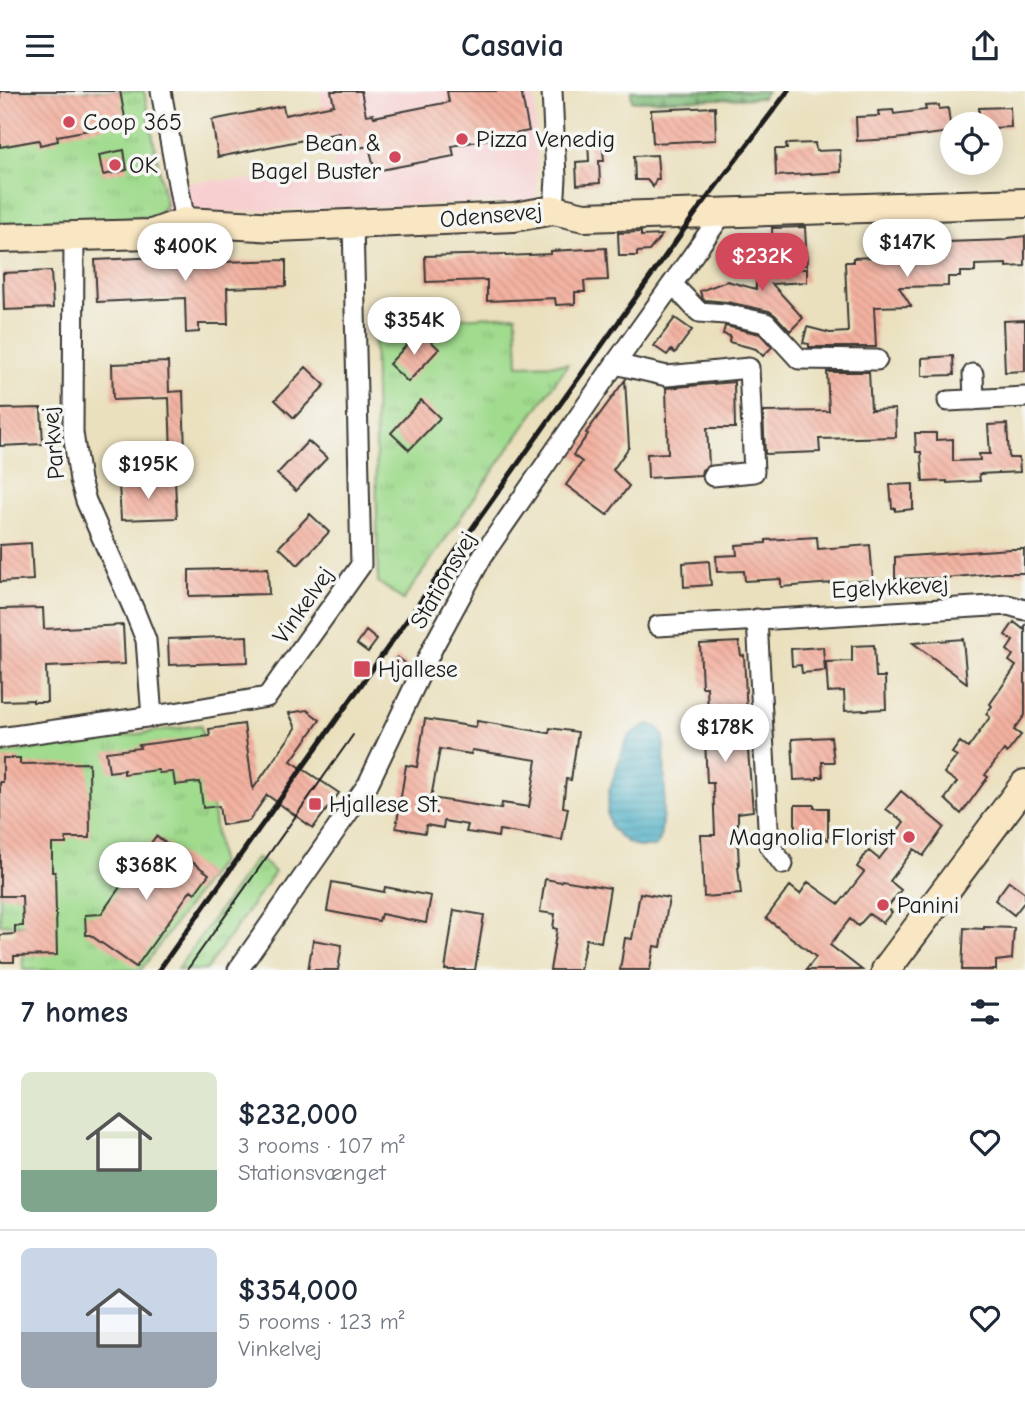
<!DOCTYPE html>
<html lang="en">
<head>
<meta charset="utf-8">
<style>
	:root { --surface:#fff; --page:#f2f2f3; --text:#1f2937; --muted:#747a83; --line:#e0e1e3; --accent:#d1495b }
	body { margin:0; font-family:"Comic Neue",sans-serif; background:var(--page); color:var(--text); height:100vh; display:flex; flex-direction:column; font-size:26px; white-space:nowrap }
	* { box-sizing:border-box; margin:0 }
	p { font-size:23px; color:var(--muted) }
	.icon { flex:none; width:38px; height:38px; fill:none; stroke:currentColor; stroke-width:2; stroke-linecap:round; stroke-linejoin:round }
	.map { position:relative; height:879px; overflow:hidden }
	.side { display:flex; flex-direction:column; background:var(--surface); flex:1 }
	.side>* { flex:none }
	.controls { position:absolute; left:940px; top:21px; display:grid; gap:14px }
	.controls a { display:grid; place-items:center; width:63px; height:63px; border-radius:50%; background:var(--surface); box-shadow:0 4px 18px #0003; font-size:35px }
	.price { position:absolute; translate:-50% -60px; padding:0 16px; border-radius:24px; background:#fff; color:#222; font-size:23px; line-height:46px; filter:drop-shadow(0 2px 4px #0008) }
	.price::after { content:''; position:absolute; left:50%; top:42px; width:21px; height:16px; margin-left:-10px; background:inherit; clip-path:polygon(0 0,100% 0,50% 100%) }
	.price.selected { background:var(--accent); color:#fff }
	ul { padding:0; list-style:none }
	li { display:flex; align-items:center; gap:21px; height:175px; padding:0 21px }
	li+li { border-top:2px solid var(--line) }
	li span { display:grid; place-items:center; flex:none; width:196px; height:140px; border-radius:10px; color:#555 }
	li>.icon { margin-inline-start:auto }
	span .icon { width:84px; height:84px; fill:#fffc; stroke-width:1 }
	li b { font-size:30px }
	h2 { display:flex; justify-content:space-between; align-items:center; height:84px; padding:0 21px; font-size:30px }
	header { display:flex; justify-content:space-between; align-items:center; height:91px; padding:0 21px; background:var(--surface); font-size:32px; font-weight:600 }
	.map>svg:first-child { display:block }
	.built { fill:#f7cfd1 }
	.grass { fill:url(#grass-tufts); stroke:#5e7c55; stroke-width:2 }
	.forest { fill:url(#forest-firs); stroke:#4e6c4a; stroke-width:2 }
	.water { fill:url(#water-rules); stroke:#2f636f; stroke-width:2 }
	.building { fill:url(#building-back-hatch); fill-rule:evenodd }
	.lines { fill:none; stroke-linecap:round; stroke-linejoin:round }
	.street-casing { stroke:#3b3934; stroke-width:23 }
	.secondary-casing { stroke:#3b3934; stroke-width:32 }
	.street { stroke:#fff; stroke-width:19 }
	.secondary { stroke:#f9e7c3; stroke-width:28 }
	.tram { stroke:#1c1c1c; stroke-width:2 }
	.rail { stroke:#1c1c1c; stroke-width:5 }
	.poi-dot { fill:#d1495b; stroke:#f6f6f2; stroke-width:2.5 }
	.labels { text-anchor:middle; stroke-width:7; stroke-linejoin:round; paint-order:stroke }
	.poi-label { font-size:24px; fill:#1c1c1c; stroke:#f6f6f2; text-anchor:start }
	.street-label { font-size:24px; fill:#1c1c1c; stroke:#f6f6f2 }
</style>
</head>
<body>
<header><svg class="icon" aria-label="menu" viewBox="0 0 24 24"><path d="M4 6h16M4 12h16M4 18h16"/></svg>Casavia<svg class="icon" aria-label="share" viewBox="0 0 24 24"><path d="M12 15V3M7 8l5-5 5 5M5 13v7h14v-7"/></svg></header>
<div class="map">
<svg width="1025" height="879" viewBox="0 0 1025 879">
	<defs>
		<pattern id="grass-tufts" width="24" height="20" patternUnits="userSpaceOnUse" patternTransform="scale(1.75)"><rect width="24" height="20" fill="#a0db8e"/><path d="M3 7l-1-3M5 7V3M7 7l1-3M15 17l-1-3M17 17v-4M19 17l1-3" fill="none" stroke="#89bb7a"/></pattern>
		<pattern id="forest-firs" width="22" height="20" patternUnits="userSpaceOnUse" patternTransform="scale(1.75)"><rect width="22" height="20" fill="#80bb79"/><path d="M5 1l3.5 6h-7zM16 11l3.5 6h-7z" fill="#689762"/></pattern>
		<pattern id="water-rules" width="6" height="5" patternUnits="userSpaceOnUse" patternTransform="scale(1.75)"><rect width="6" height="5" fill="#42aac2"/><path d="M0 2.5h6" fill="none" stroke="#368a9d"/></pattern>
		<pattern id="building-back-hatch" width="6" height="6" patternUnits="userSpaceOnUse" patternTransform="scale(1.75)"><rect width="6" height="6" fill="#f3b1a0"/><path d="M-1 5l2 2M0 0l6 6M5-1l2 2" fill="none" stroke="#d09889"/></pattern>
	</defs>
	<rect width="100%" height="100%" fill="#f6f6f2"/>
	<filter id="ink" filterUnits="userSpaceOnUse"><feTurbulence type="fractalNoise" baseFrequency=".0143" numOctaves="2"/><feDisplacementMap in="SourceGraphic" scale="14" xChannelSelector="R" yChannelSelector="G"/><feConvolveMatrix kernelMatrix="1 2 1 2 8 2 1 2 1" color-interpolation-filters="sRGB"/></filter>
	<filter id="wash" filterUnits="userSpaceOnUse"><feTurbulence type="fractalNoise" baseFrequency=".00686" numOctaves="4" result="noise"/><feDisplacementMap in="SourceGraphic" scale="28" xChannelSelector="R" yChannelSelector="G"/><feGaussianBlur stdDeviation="1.57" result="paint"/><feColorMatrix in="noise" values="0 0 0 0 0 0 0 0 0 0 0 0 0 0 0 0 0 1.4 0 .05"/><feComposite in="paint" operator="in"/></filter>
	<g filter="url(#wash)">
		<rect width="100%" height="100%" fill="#eae0bd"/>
		<path class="built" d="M 0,0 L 145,0 L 164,96 L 203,90 L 336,86 L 320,0 L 534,0 L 537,60 L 536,110 L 0,129 Z"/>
		<path class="grass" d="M 0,0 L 144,0 L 166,114 L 156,126 L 0,133 Z
			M 516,224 L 518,274 L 568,273 L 403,509 L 378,491 L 374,231 Z
			M 201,634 L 220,771 L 141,879 L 23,879 L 22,834 L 0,833 L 0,663 Z
			M 257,766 L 275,781 L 206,879 L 177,879 Z"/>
		<path class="forest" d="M 631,0 L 767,0 L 762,7 L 632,10 Z"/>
		<path class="water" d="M 648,633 C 657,635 661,637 664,647 L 665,701 L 660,750 L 655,756 L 638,756 L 625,750 L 611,737 L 607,722 L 609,700 L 626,650 L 632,642 Z"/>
		<g id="blocks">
			<path class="building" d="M 0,0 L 120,0 L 126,32 L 57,45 L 58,50 L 40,54 L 39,49 L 0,56 Z
				M 331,0 L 361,0 L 366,24 L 373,23 L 374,26 L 449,11 L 447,0 L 521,0 L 529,40 L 452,55 L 454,65 L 375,80 L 369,55 L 343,60 L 339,42 L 218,66 L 212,29 L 283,15 L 285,24 L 334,14 Z
				M 939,14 L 939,18 L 948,17 L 951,41 L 895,48 L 857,50 L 856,26 L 879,25 L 878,20 L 893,19 L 894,23 L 926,19 L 925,15 Z
				M 715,16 L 716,49 L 653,52 L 651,19 Z
				M 1010,16 L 1011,36 L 990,37 L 990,33 L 979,33 L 979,17 Z
				M 602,47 L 604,70 L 599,70 L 600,92 L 577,94 L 576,71 L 589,70 L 588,48 Z
				M 815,52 L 816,60 L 840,59 L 841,81 L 776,85 L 775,58 L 787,58 L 786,53 Z
				M 124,59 L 127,79 L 103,84 L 99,64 Z
				M 657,64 L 659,88 L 656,88 L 653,96 L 647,89 L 635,89 L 634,65 Z
				M 805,136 L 807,175 L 773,160 L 772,137 Z
				M 641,141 L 641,145 L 662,144 L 649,160 L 637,161 L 637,165 L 619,165 L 618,142 Z
				M 916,143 L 917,152 L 1005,149 L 1008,147 L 1025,145 L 1025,175 L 1006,176 L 1006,173 L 975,174 L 975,181 L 960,181 L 960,186 L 948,186 L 948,195 L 899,196 L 911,215 L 874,216 L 876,256 L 809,256 L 809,253 L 803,252 L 807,236 L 830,242 L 848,241 L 845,171 L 853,171 L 853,167 L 875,166 L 875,145 Z
				M 606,157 L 608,189 L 584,190 L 585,201 L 575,201 L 575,213 L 556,214 L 555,207 L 487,210 L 487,189 L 426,191 L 425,165 L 506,163 L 506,165 L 551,163 L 551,160 Z
				M 184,165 L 184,172 L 286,169 L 286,195 L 227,197 L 228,233 L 199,233 L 199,241 L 186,242 L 185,207 L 97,211 L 95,169 Z
				M 756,176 L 807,178 L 807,191 L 772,193 L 803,227 L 790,240 L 775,224 L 769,220 L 727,211 L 705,209 L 702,207 L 700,200 L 727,190 L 756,198 Z
				M 51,180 L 53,217 L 4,219 L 3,182 Z
				M 675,227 L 692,239 L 675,262 L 671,259 L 667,264 L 654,255 Z
				M 1025,229 L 1025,280 L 1005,281 L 1003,230 Z
				M 725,235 L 760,243 L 772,256 L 763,265 L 756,258 L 729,251 L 730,245 L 723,243 Z
				M 420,240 L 439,258 L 408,291 L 389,273 Z
				M 953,265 L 954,284 L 922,285 L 922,267 Z
				M 168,271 L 169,301 L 183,300 L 185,361 L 171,362 L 169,307 L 113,309 L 112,273 Z
				M 306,276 L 325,294 L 294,327 L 275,309 Z
				M 827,281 L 869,281 L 871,319 L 895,318 L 896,346 L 819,348 L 820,361 L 765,363 L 763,321 L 829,320 Z
				M 625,289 L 629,356 L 613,379 L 629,395 L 607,424 L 566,394 L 582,371 L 573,364 L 588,343 L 586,342 Z
				M 734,291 L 735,337 L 707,337 L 709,374 L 702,379 L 701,384 L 648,387 L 647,363 L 668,362 L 666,297 Z
				M 421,309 L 440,327 L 409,359 L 391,342 Z
				M 41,317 L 43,353 L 0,355 L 0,318 Z
				M 1007,333 L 1009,367 L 1019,367 L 1020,381 L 979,383 L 980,390 L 947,392 L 947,390 L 923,391 L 921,361 L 916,361 L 915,342 L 936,342 L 936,349 L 953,348 L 953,370 L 980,369 L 979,363 L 990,363 L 988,334 Z
				M 308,350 L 327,367 L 296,400 L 277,383 Z
				M 175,390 L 177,427 L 121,429 L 119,393 Z
				M 913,393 L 913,418 L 895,420 L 895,417 L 892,417 L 890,394 Z
				M 310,423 L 329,441 L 298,474 L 279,456 Z
				M 817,446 L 818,458 L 870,454 L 873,489 L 781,496 L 781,488 L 745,490 L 744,480 L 717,481 L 716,465 L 737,464 L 736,454 L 766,452 L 766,449 Z
				M 31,452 L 33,489 L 0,491 L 0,454 Z
				M 1011,458 L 1024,458 L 1024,482 L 997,482 L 945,487 L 895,488 L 895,466 Z
				M 709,470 L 711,494 L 684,496 L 683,472 Z
				M 268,477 L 269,503 L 189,505 L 189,479 Z
				M 43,517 L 44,538 L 123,534 L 125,573 L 46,576 L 47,611 L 33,611 L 33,609 L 1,610 L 0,518 Z
				M 1014,531 L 1023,538 L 1025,535 L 1025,624 L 1014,639 L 1021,644 L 1007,662 L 1004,659 L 985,684 L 988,686 L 961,723 L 945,708 L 957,691 L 944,682 L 957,665 L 952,662 L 960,651 L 968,657 L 990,626 L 986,623 L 992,615 L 990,613 L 1016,575 L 1009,570 L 1013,564 L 1007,559 L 1013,550 L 1005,544 Z
				M 366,540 L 377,549 L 368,561 L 357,553 Z
				M 247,545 L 248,571 L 169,574 L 168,548 Z
				M 963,548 L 967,592 L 913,552 Z
				M 739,551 L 741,565 L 744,564 L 747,624 L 745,624 L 753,720 L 738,722 L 738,733 L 737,733 L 739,776 L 738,776 L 741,803 L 704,806 L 701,744 L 715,744 L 713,692 L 707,692 L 705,649 L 709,649 L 707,596 L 702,596 L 700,553 Z
				M 874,554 L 876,586 L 885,586 L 886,618 L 845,620 L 844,600 L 828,601 L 826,571 L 852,570 L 852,555 Z
				M 823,556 L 825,580 L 802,582 L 801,574 L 792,575 L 791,558 Z
				M 397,566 L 408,574 L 400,584 L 390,577 Z
				M 307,619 L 320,629 L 291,670 L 339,702 L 313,737 L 267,704 L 249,730 L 222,734 L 219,715 L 203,717 L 200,691 L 175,694 L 173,681 L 159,682 L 158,679 L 124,683 L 124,679 L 109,681 L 106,661 L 140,657 L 139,654 L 210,645 L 209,638 L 244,633 L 253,698 L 296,637 L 289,622 Z
				M 425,628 L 476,636 L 477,630 L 549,642 L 550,637 L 578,641 L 571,689 L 566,688 L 563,716 L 568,717 L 562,749 L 499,739 L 498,746 L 481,743 L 466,741 L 468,734 L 444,730 L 443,737 L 426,734 L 425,742 L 396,737 L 406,674 L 417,676 ZM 440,658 L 471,663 L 472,659 L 537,669 L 529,716 L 502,712 L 501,718 L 431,707 Z
				M 831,646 L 834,671 L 822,671 L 823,686 L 817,686 L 817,688 L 794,689 L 792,648 Z
				M 3,667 L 20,667 L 20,673 L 89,672 L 90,747 L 66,747 L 66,753 L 52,753 L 52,781 L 55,781 L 57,864 L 14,865 L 14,871 L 0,871 L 0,844 L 15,843 L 15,835 L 23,835 L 22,805 L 0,805 L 0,691 L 3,691 Z
				M 901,700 L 944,736 L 923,765 L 914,758 L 890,790 L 901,799 L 887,817 L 892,821 L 883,832 L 869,823 L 858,835 L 850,828 L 830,854 L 862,879 L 806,879 L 816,866 L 766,827 L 790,795 L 800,803 L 808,791 L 839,813 L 864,781 L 857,776 L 865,764 L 869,760 L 879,768 L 897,745 L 895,743 L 904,731 L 886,718 Z
				M 795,714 L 814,714 L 814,717 L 828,717 L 828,749 L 818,743 L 795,742 Z
				M 156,745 L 209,783 L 195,802 L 191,799 L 136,876 L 90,844 L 86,844 L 85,824 L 101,823 Z
				M 545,788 L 561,791 L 562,789 L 610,797 L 601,851 L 586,848 L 580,879 L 550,879 L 557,838 L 553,837 L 555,823 L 540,821 Z
				M 1009,790 L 1025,802 L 1025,810 L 1014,824 L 995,809 Z
				M 332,791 L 384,801 L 385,796 L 431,805 L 426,832 L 381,823 L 379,830 L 327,820 Z
				M 640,802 L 669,807 L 661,856 L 654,855 L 650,879 L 620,879 L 625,847 L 632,848 Z
				M 454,819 L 484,824 L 475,879 L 445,879 Z
				M 984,836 L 1014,837 L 1012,868 L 996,870 L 996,879 L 962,879 L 964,837 L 984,838 Z
				M 313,849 L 342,854 L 338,879 L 308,879 Z"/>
		</g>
	</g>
	<g filter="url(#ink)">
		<use href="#blocks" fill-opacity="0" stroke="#3b3934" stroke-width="2"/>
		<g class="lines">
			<g class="street-casing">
				<path id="street" d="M 161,0 L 185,131
					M 552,0 L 556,87 L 554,119
					M 74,145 L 73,342 L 80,389 L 86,410 L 134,519 L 146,549 L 152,626
					M 672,193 L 699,221 L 725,223 L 766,232 L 799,268 L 877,269
					M 615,273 L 667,285 L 749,277 L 754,381 L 713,385
					M 973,283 L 974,309
					M 948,310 L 1025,306
					M 757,528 L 769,754 L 783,773
					M 658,535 L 1008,514 L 1025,519
					M 0,647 L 174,622 L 267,606 L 361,474 L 353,132
					M 238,879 L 368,693 L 434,554 L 483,464 L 615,273 L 723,122"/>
			</g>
			<g class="secondary-casing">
				<path id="secondary" d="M 0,147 L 152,143 L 185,131 L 276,136 L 514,126 L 554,119 L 584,126 L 1025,112
					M 886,879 L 1025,693"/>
			</g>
			<use href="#street" class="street"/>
			<use href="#secondary" class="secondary"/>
			<path class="tram" d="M 187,879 L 353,644"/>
			<path class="rail" d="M 159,879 L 695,123 L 788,0"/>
		</g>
	</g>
	<g class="poi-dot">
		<circle cx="69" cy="31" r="7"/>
		<circle cx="462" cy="48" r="7"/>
		<circle cx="395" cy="66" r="7"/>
		<circle cx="115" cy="74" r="7"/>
		<rect x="353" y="569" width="18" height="18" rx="3.5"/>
		<rect x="308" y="706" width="14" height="14" rx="3.5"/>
		<circle cx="909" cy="746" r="7"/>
		<circle cx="883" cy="814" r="7"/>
	</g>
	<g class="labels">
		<g class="poi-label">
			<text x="83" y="39">Coop 365</text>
			<text x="476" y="56">Pizza Venedig</text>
			<text x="381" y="60" text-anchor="end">Bean &amp;<tspan x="381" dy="28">Bagel Buster</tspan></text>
			<text x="129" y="82">OK</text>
			<text x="378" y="586">Hjallese</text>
			<text x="329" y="721">Hjallese St.</text>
			<text x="895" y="754" text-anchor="end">Magnolia Florist</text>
			<text x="897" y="822">Panini</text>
		</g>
		<g class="street-label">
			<text transform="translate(491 124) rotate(-5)" y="8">Odensevej</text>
			<text transform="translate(53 352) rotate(-95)" y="8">Parkvej</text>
			<text transform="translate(443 489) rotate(-60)" y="8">Stationsvej</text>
			<text transform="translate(890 496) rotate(-3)" y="8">Egelykkevej</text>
			<text transform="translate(303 514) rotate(-55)" y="8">Vinkelvej</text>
		</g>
	</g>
</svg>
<div class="controls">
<a><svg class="icon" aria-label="locate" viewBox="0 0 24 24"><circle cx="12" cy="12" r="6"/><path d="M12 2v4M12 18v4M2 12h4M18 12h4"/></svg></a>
</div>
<b class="price" style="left:907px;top:188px">$147K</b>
<b class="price" style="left:185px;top:192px">$400K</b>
<b class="price selected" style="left:762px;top:202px">$232K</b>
<b class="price" style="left:414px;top:266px">$354K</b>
<b class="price" style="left:148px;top:410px">$195K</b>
<b class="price" style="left:725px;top:673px">$178K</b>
<b class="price" style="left:146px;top:811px">$368K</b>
</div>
<section class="side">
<h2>7 homes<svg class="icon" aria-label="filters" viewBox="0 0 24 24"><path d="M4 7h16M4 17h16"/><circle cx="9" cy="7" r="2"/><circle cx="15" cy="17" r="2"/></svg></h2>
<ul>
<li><span style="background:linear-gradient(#dfe7d0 70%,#7fa58c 0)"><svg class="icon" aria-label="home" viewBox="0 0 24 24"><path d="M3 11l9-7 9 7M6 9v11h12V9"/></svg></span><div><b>$232,000</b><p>3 rooms · 107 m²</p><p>Stationsvænget</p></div><svg class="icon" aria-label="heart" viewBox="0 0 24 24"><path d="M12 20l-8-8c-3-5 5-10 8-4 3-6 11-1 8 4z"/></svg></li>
<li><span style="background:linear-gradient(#c9d6e8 60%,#9aa5b1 0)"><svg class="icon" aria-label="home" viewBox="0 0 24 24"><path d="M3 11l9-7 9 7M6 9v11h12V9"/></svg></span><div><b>$354,000</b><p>5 rooms · 123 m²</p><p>Vinkelvej</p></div><svg class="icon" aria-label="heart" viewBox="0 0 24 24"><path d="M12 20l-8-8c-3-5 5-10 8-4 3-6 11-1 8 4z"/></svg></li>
</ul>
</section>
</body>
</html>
